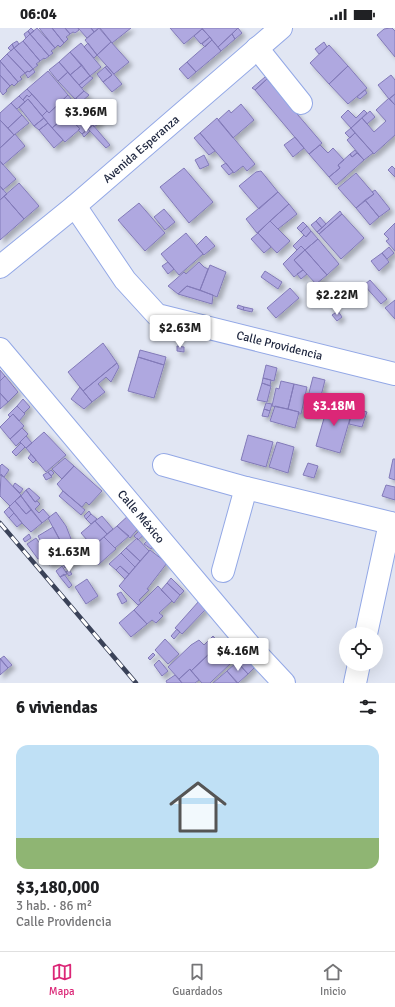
<!DOCTYPE html>
<html lang="es">
<head>
<meta charset="utf-8">
<style>
	:root { --surface:#fff; --page:#f2f2f2; --text:#202124; --muted:#757577; --line:#e0e0e0; --accent:#db2777 }
	body { margin:0; font-family:Signika,sans-serif; background:var(--page); color:var(--text); height:100vh; display:flex; flex-direction:column; font-size:15px; white-space:nowrap }
	* { box-sizing:border-box; margin:0 }
	p { font-size:13px; color:var(--muted) }
	.icon { flex:none; width:22px; height:22px; fill:none; stroke:currentColor; stroke-width:2; stroke-linecap:round; stroke-linejoin:round }
	.map { position:relative; height:655px; overflow:hidden }
	.drawer { display:flex; flex-direction:column; background:var(--surface); flex:1 }
	.drawer>* { flex:none }
	.fabs { position:absolute; left:339px; top:599px; display:grid; gap:8px }
	.fabs a { display:grid; place-items:center; width:44px; height:44px; border-radius:50%; background:var(--surface); box-shadow:0 4px 16px #0002; font-size:20px }
	.price { position:absolute; translate:-50% -34px; padding:0 9px; border-radius:4px; background:#fff; color:#222; font-size:13px; line-height:26px; filter:drop-shadow(0 1px 2px #0008) }
	.price::after { content:''; position:absolute; left:50%; top:24px; width:12px; height:9px; margin-left:-6px; background:inherit; clip-path:polygon(0 0,100% 0,50% 100%) }
	.price.current { background:var(--accent); color:#fff }
	ul { padding:0; list-style:none }
	li { display:grid; align-content:center; gap:8px; height:212px; padding:0 16px }
	li span { display:grid; place-items:center; height:124px; border-radius:12px; color:#555 }
	li>.icon { margin-inline-start:auto }
	span .icon { width:72px; height:72px; fill:#fffc; stroke-width:1 }
	li b { font-size:17px }
	h2 { display:flex; justify-content:space-between; align-items:center; height:48px; padding:0 16px; font-size:17px }
	.status { display:flex; justify-content:space-between; align-items:center; height:28px; padding:0 20px; background:var(--surface); direction:ltr }
	.status svg { height:11px; fill:currentColor }
	.dock { display:flex; justify-content:space-around; align-items:center; height:56px; border-top:1px solid var(--line); background:var(--surface); font-size:11px; color:var(--muted) }
	.dock a { display:grid; justify-items:center; gap:2px }
	.dock .current { color:var(--accent) }
	.map>svg:first-child { display:block }
	.building { fill:#afa8e0; stroke:#827ab8; filter:url(#shadow) }
	.lines { fill:none; stroke-linecap:round; stroke-linejoin:round }
	.minor-casing { stroke:#93a8e6; stroke-width:24 }
	.minor { stroke:#fff; stroke-width:22 }
	.rail-casing { stroke:#3a4258; stroke-width:4.5 }
	.rail { stroke:#fff; stroke-width:3; stroke-dasharray:9; stroke-linecap:butt }
	.labels { text-anchor:middle; stroke-width:3; stroke-linejoin:round; paint-order:stroke }
	.street-label { font-size:12px; fill:#1c243c; stroke:#fff }
</style>
</head>
<body>
<div class="status"><b>06:04</b><svg viewBox="0 0 49 12"><path d="M0 12V9h3v3zM5 12V6h3v6zM10 12V3h3v9zM15 12V0h3v12zM26 1h20v11H26zM47 4h2v5h-2z"/></svg></div>
<div class="map">
<svg width="395" height="655" viewBox="0 0 395 655">
	<defs>
		<filter id="shadow"><feDropShadow dx="3.5" dy="3.5" stdDeviation="2" flood-color="#0004"/></filter>
	</defs>
	<rect width="100%" height="100%" fill="#e1e6f3"/>
	<path class="building" d="M 31,0 L 34,3 L 30,6 L 28,3 Z
		M 37,0 L 55,20 L 51,23 L 53,25 L 49,28 L 30,6 Z
		M 39,0 L 52,0 L 64,15 L 60,19 L 58,17 L 55,20 Z
		M 52,0 L 65,0 L 70,6 L 66,9 L 68,11 L 64,15 Z
		M 65,0 L 78,0 L 79,2 L 75,5 L 73,4 L 70,6 Z
		M 78,0 L 91,0 L 94,4 L 87,10 Z
		M 91,0 L 99,0 L 94,4 Z
		M 99,0 L 111,14 L 97,27 L 85,12 Z
		M 100,0 L 131,0 L 112,15 Z
		M 170,0 L 202,0 L 202,1 L 184,16 Z
		M 202,0 L 238,0 L 218,19 Z
		M 238,0 L 242,5 L 235,11 L 232,6 Z
		M 390,0 L 392,0 L 395,3 L 395,29 L 377,7 L 384,1 Z
		M 202,1 L 210,9 L 201,16 L 194,8 Z
		M 28,3 L 30,6 L 26,10 L 24,6 Z
		M 30,6 L 49,28 L 45,31 L 44,30 L 40,33 L 23,13 Z
		M 232,6 L 235,11 L 221,23 L 218,19 Z
		M 210,9 L 212,12 L 205,19 L 202,16 Z
		M 212,12 L 221,23 L 196,44 L 187,34 Z
		M 17,13 L 19,16 L 14,20 L 12,16 Z
		M 23,13 L 40,33 L 36,36 L 38,37 L 33,41 L 14,20 Z
		M 111,14 L 129,34 L 114,46 L 97,27 Z
		M 324,14 L 327,19 L 319,26 L 315,21 Z
		M 81,15 L 101,39 L 90,48 L 70,24 Z
		M 88,15 L 97,27 L 94,30 L 84,19 Z
		M 12,16 L 14,20 L 11,23 L 8,20 Z
		M 329,17 L 348,38 L 329,56 L 310,35 Z
		M 14,20 L 33,41 L 29,44 L 28,43 L 25,45 L 7,26 Z
		M 70,24 L 82,37 L 70,47 L 59,34 Z
		M 7,26 L 25,45 L 20,49 L 22,51 L 18,54 L 0,33 Z
		M 0,33 L 18,54 L 14,58 L 12,56 L 10,58 L 0,47 Z
		M 59,34 L 68,44 L 58,53 L 49,42 Z
		M 187,34 L 196,44 L 188,51 L 179,41 Z
		M 82,37 L 90,48 L 79,57 L 70,47 Z
		M 107,38 L 122,56 L 112,64 L 103,54 L 112,47 L 105,39 Z
		M 348,38 L 367,60 L 348,76 L 329,56 Z
		M 105,39 L 112,47 L 103,54 L 97,46 Z
		M 33,41 L 35,44 L 28,50 L 25,45 L 28,43 L 29,44 Z
		M 48,43 L 68,67 L 49,85 L 27,61 Z
		M 68,44 L 84,63 L 75,71 L 58,53 Z
		M 0,47 L 10,58 L 6,62 L 7,63 L 3,67 L 0,63 Z
		M 391,47 L 395,52 L 395,66 L 389,71 L 378,57 Z
		M 90,48 L 93,50 L 82,60 L 79,57 Z
		M 265,49 L 267,51 L 255,62 L 252,60 Z
		M 267,51 L 322,115 L 309,126 L 255,62 Z
		M 27,61 L 32,66 L 29,69 L 27,67 L 23,72 L 19,68 Z
		M 365,62 L 367,65 L 360,71 L 357,69 Z
		M 84,63 L 89,67 L 80,75 L 76,70 Z
		M 32,66 L 47,83 L 42,88 L 28,71 L 25,74 L 23,72 L 27,67 L 29,69 Z
		M 395,66 L 395,77 L 389,71 Z
		M 68,67 L 77,78 L 52,100 L 42,88 L 47,83 L 49,85 Z
		M 19,68 L 25,74 L 17,81 L 11,75 Z
		M 389,70 L 395,77 L 395,107 L 374,126 L 351,100 L 362,90 L 374,104 L 386,93 L 376,82 Z
		M 28,71 L 44,90 L 34,98 L 19,79 Z
		M 11,75 L 22,87 L 8,100 L 0,92 L 0,85 Z
		M 241,76 L 254,92 L 233,110 L 218,92 L 229,82 L 231,85 Z
		M 77,78 L 93,97 L 82,106 L 78,102 L 80,101 L 67,87 Z
		M 348,82 L 356,90 L 364,82 L 367,85 L 351,100 L 341,89 Z
		M 370,83 L 375,89 L 367,96 L 362,90 Z
		M 94,86 L 101,94 L 94,99 L 88,91 Z
		M 22,87 L 29,95 L 14,107 L 8,100 Z
		M 67,87 L 80,101 L 65,114 L 52,100 Z
		M 44,90 L 48,95 L 39,102 L 34,98 Z
		M 217,90 L 255,136 L 247,143 L 243,138 L 234,145 L 200,105 Z
		M 0,92 L 14,107 L 0,120 Z
		M 48,95 L 63,112 L 54,120 L 39,102 Z
		M 93,97 L 110,117 L 106,120 L 88,101 Z
		M 351,100 L 355,105 L 350,110 L 345,105 Z
		M 88,101 L 90,103 L 84,109 L 82,106 Z
		M 200,105 L 215,123 L 209,127 L 194,110 Z
		M 355,105 L 373,125 L 364,132 L 347,112 Z
		M 15,106 L 25,118 L 3,137 L 0,133 L 0,120 Z
		M 295,109 L 304,120 L 293,129 L 284,117 Z
		M 320,117 L 328,125 L 333,120 L 344,132 L 338,137 L 340,140 L 329,149 L 309,126 Z
		M 355,122 L 357,125 L 352,129 L 350,126 Z
		M 357,125 L 364,132 L 336,157 L 329,149 L 340,140 L 338,137 L 350,126 L 352,129 Z
		M 204,127 L 209,137 L 200,141 L 195,132 Z
		M 0,133 L 16,151 L 3,162 L 0,158 Z
		M 226,135 L 233,144 L 229,147 L 221,138 Z
		M 392,138 L 395,141 L 395,149 L 388,142 Z
		M 184,140 L 213,174 L 189,195 L 160,159 Z
		M 261,143 L 278,164 L 259,181 L 239,158 L 256,144 Z
		M 356,145 L 374,166 L 356,180 L 338,160 Z
		M 19,155 L 39,178 L 24,191 L 4,168 Z
		M 0,158 L 7,166 L 0,172 Z
		M 375,162 L 390,181 L 379,189 L 365,172 L 374,166 L 372,164 Z
		M 278,164 L 289,176 L 257,205 L 246,191 Z
		M 4,168 L 24,191 L 0,212 L 0,172 Z
		M 365,172 L 379,189 L 370,197 L 356,180 Z
		M 139,175 L 165,205 L 145,223 L 118,192 Z
		M 289,176 L 297,186 L 278,201 L 270,193 Z
		M 164,181 L 175,194 L 165,202 L 154,189 Z
		M 340,183 L 342,186 L 319,206 L 317,204 Z
		M 342,186 L 364,210 L 341,231 L 319,206 Z
		M 320,189 L 326,196 L 322,200 L 316,193 Z
		M 270,193 L 290,213 L 277,225 L 258,205 Z
		M 316,193 L 322,200 L 317,204 L 311,197 Z
		M 303,194 L 307,198 L 301,204 L 297,200 Z
		M 395,195 L 395,223 L 386,213 L 389,211 L 384,206 Z
		M 307,198 L 311,203 L 306,209 L 301,204 Z
		M 311,203 L 318,211 L 305,222 L 301,218 L 297,222 L 293,218 L 304,207 L 306,209 Z
		M 186,205 L 203,226 L 179,247 L 161,226 Z
		M 258,205 L 271,219 L 264,225 L 251,211 Z
		M 206,208 L 215,218 L 204,227 L 196,218 Z
		M 318,211 L 339,236 L 327,247 L 305,222 Z
		M 301,218 L 305,222 L 294,232 L 303,242 L 294,249 L 283,236 Z
		M 389,219 L 394,225 L 387,231 L 382,225 Z
		M 305,222 L 327,247 L 316,256 L 294,232 Z
		M 382,225 L 389,234 L 379,243 L 371,233 Z
		M 168,234 L 174,241 L 168,246 L 162,238 Z
		M 199,234 L 204,239 L 208,241 L 200,262 L 187,258 L 178,266 L 168,258 L 184,244 L 186,246 Z
		M 210,237 L 226,244 L 217,269 L 200,262 Z
		M 303,242 L 307,246 L 301,251 L 297,246 Z
		M 265,243 L 282,254 L 278,261 L 261,249 Z
		M 370,252 L 387,271 L 381,276 L 364,257 Z
		M 187,258 L 213,267 L 212,276 L 178,266 Z
		M 290,260 L 299,270 L 276,290 L 267,280 Z
		M 395,272 L 395,291 L 385,280 Z
		M 238,277 L 244,279 L 243,282 L 237,280 Z
		M 244,279 L 253,281 L 252,284 L 243,282 Z
		M 338,283 L 342,289 L 337,293 L 332,287 Z
		M 103,315 L 117,335 L 83,363 L 68,344 Z
		M 177,318 L 184,319 L 184,324 L 177,323 Z
		M 140,322 L 166,329 L 164,337 L 138,329 Z
		M 138,329 L 164,337 L 154,370 L 128,363 Z
		M 117,335 L 119,339 L 111,354 L 106,349 L 98,356 L 105,364 L 92,374 L 83,363 Z
		M 266,337 L 277,340 L 274,353 L 263,350 Z
		M 0,342 L 5,348 L 0,353 Z
		M 5,348 L 18,364 L 8,374 L 0,365 L 0,353 Z
		M 313,349 L 325,352 L 316,388 L 304,384 Z
		M 263,350 L 271,352 L 270,358 L 262,355 Z
		M 281,353 L 294,356 L 288,381 L 272,378 L 276,360 L 279,361 Z
		M 262,355 L 271,358 L 267,374 L 257,372 Z
		M 294,356 L 307,359 L 301,386 L 298,386 L 299,384 L 288,381 Z
		M 80,359 L 92,374 L 84,381 L 71,371 Z
		M 0,365 L 8,374 L 0,381 Z
		M 23,371 L 30,379 L 24,385 L 17,378 Z
		M 329,373 L 353,380 L 340,425 L 316,418 Z
		M 266,375 L 272,376 L 270,383 L 264,381 Z
		M 17,378 L 25,386 L 19,393 L 13,386 L 10,389 L 8,387 Z
		M 275,378 L 299,384 L 295,400 L 270,393 Z
		M 353,380 L 367,384 L 362,399 L 349,396 Z
		M 264,381 L 270,383 L 268,389 L 262,388 Z
		M 13,386 L 24,398 L 10,411 L 0,399 Z
		M 22,400 L 28,406 L 16,418 L 10,411 Z
		M 44,404 L 66,427 L 46,444 L 26,420 Z
		M 248,407 L 273,414 L 266,439 L 241,432 Z
		M 26,408 L 32,415 L 26,420 L 20,414 Z
		M 277,414 L 294,419 L 288,445 L 269,439 Z
		M 21,415 L 25,419 L 16,428 L 12,424 Z
		M 31,426 L 36,432 L 33,435 L 28,430 Z
		M 65,430 L 74,438 L 62,451 L 52,441 Z
		M 393,431 L 395,431 L 395,452 L 389,450 Z
		M 308,435 L 318,438 L 314,450 L 303,447 Z
		M 2,436 L 9,442 L 4,449 L 0,447 L 0,438 Z
		M 74,438 L 102,463 L 89,477 L 86,474 L 82,479 L 63,463 L 57,456 Z
		M 51,442 L 54,445 L 51,448 L 48,444 Z
		M 48,444 L 52,449 L 46,452 L 43,447 Z
		M 1,446 L 21,467 L 10,478 L 0,468 Z
		M 15,455 L 23,461 L 20,465 L 13,458 Z
		M 386,457 L 395,459 L 395,472 L 382,468 Z
		M 29,460 L 40,470 L 35,474 L 26,462 Z
		M 26,462 L 35,474 L 37,473 L 40,476 L 35,481 L 39,485 L 43,481 L 50,489 L 42,495 L 21,468 Z
		M 63,463 L 85,482 L 81,487 L 59,468 Z
		M 21,468 L 31,482 L 26,486 L 15,473 Z
		M 15,473 L 26,486 L 31,482 L 42,495 L 31,504 L 22,495 L 9,479 Z
		M 9,479 L 14,485 L 9,490 L 4,484 Z
		M 89,483 L 91,486 L 86,491 L 84,488 Z
		M 56,484 L 66,498 L 73,516 L 64,520 L 48,490 Z
		M 14,485 L 22,495 L 17,499 L 9,490 Z
		M 91,486 L 97,491 L 91,496 L 86,491 Z
		M 130,486 L 141,497 L 130,510 L 117,498 Z
		M 102,488 L 113,501 L 107,506 L 95,493 Z
		M 95,493 L 107,506 L 93,519 L 81,505 Z
		M 117,498 L 129,508 L 115,520 L 104,509 Z
		M 53,499 L 61,514 L 46,523 L 38,508 Z
		M 141,501 L 145,506 L 138,512 L 134,508 Z
		M 29,506 L 31,510 L 25,514 L 23,511 Z
		M 152,508 L 157,513 L 151,521 L 144,516 Z
		M 104,509 L 116,521 L 98,537 L 86,525 Z
		M 36,510 L 47,526 L 38,531 L 27,516 Z
		M 137,510 L 149,523 L 140,533 L 126,520 Z
		M 87,511 L 93,519 L 85,526 L 82,520 L 85,518 L 82,515 Z
		M 69,517 L 78,533 L 65,540 L 57,523 Z
		M 126,520 L 140,533 L 135,539 L 121,525 Z
		M 150,522 L 167,535 L 147,561 L 149,562 L 139,572 L 141,575 L 138,577 L 119,558 Z
		M 57,523 L 62,533 L 49,537 L 44,530 Z
		M 121,525 L 135,539 L 129,546 L 120,538 L 116,542 L 109,536 Z
		M 62,538 L 67,546 L 60,549 L 56,543 Z
		M 120,538 L 129,546 L 125,551 L 116,542 Z
		M 69,542 L 72,546 L 69,548 L 66,544 Z
		M 64,546 L 72,557 L 69,560 L 60,549 Z
		M 171,550 L 184,563 L 180,567 L 167,555 Z
		M 87,551 L 98,568 L 86,576 L 75,559 Z
		M 167,555 L 180,567 L 174,575 L 161,562 Z
		M 158,558 L 172,573 L 159,585 L 163,588 L 156,595 L 152,592 L 147,596 L 134,582 Z
		M 121,564 L 127,573 L 122,576 L 117,566 Z
		M 199,573 L 206,581 L 182,606 L 175,600 Z
		M 134,582 L 147,596 L 131,609 L 119,595 Z
		M 177,601 L 180,604 L 174,611 L 171,608 Z
		M 213,608 L 220,616 L 191,643 L 190,641 L 179,651 L 168,639 L 191,617 L 199,612 L 204,617 Z
		M 165,611 L 179,626 L 168,636 L 155,622 Z
		M 216,619 L 231,635 L 210,655 L 202,655 L 191,643 Z
		M 153,625 L 155,627 L 150,632 L 148,630 Z
		M 4,628 L 12,637 L 8,640 L 0,631 Z
		M 247,629 L 255,639 L 248,646 L 239,636 Z
		M 0,630 L 8,640 L 0,647 Z
		M 159,632 L 168,643 L 162,648 L 154,637 Z
		M 237,634 L 248,646 L 238,655 L 227,643 Z
		M 190,641 L 199,652 L 195,655 L 182,655 L 179,651 Z
		M 227,643 L 237,655 L 213,655 Z
		M 175,647 L 182,655 L 167,655 L 166,653 Z"/>
	<g class="lines">
		<g class="minor-casing">
			<g id="minor">
				<path d="M 257,20 L 301,75"/>
				<path id="s1" d="M 75,178 L 125,252 L 157,287 L 395,346"/>
				<path id="s2" d="M 0,239 L 75,178 L 281,0"/>
				<path id="s3" d="M 0,321 L 256,625 L 284,655"/>
				<path d="M 164,437 L 246,460 L 395,496"/>
				<path d="M 223,543 L 246,460"/>
				<path d="M 366,606 L 390,495"/>
				<path d="M 355,655 L 359,636"/>
			</g>
		</g>
		<use href="#minor" class="minor"/>
		<g class="rail-casing">
			<path id="rail" d="M 0,495 L 136,655"/>
		</g>
		<use href="#rail" class="rail"/>
	</g>
	<g class="labels">
		<g class="street-label">
			<text dy="4" stroke="none"><textPath href="#s2" startOffset="184">Avenida Esperanza</textPath></text>
			<text dy="4" stroke="none"><textPath href="#s1" startOffset="263">Calle Providencia</textPath></text>
			<text dy="4" stroke="none"><textPath href="#s3" startOffset="219">Calle México</textPath></text>
		</g>
	</g>
</svg>
<div class="fabs">
<a><svg class="icon" aria-label="locate" viewBox="0 0 24 24"><circle cx="12" cy="12" r="6"/><path d="M12 2v4M12 18v4M2 12h4M18 12h4"/></svg></a>
</div>
<b class="price" style="left:86px;top:105px">$3.96M</b>
<b class="price" style="left:337px;top:288px">$2.22M</b>
<b class="price" style="left:180px;top:321px">$2.63M</b>
<b class="price current" style="left:334px;top:399px">$3.18M</b>
<b class="price" style="left:69px;top:545px">$1.63M</b>
<b class="price" style="left:238px;top:644px">$4.16M</b>
</div>
<section class="drawer">
<h2>6 viviendas<svg class="icon" aria-label="filters" viewBox="0 0 24 24"><path d="M4 7h16M4 17h16"/><circle cx="9" cy="7" r="2"/><circle cx="15" cy="17" r="2"/></svg></h2>
<ul>
<li><span style="background:linear-gradient(#bfe0f5 75%,#8fb573 0)"><svg class="icon" aria-label="home" viewBox="0 0 24 24"><path d="M3 11l9-7 9 7M6 9v11h12V9"/></svg></span><div><b>$3,180,000</b><p>3 hab. · 86 m²</p><p>Calle Providencia</p></div></li>
</ul>
</section>
<nav class="dock">
<a class="current"><svg class="icon" aria-label="map" viewBox="0 0 24 24"><path d="M3 6l6-2 6 2 6-2v14l-6 2-6-2-6 2zM9 4v14M15 6v14"/></svg>Mapa</a>
<a><svg class="icon" aria-label="saved" viewBox="0 0 24 24"><path d="M7 4h10v16l-5-4-5 4z"/></svg>Guardados</a>
<a><svg class="icon" aria-label="home" viewBox="0 0 24 24"><path d="M3 11l9-7 9 7M6 9v11h12V9"/></svg>Inicio</a>
</nav>
</body>
</html>
